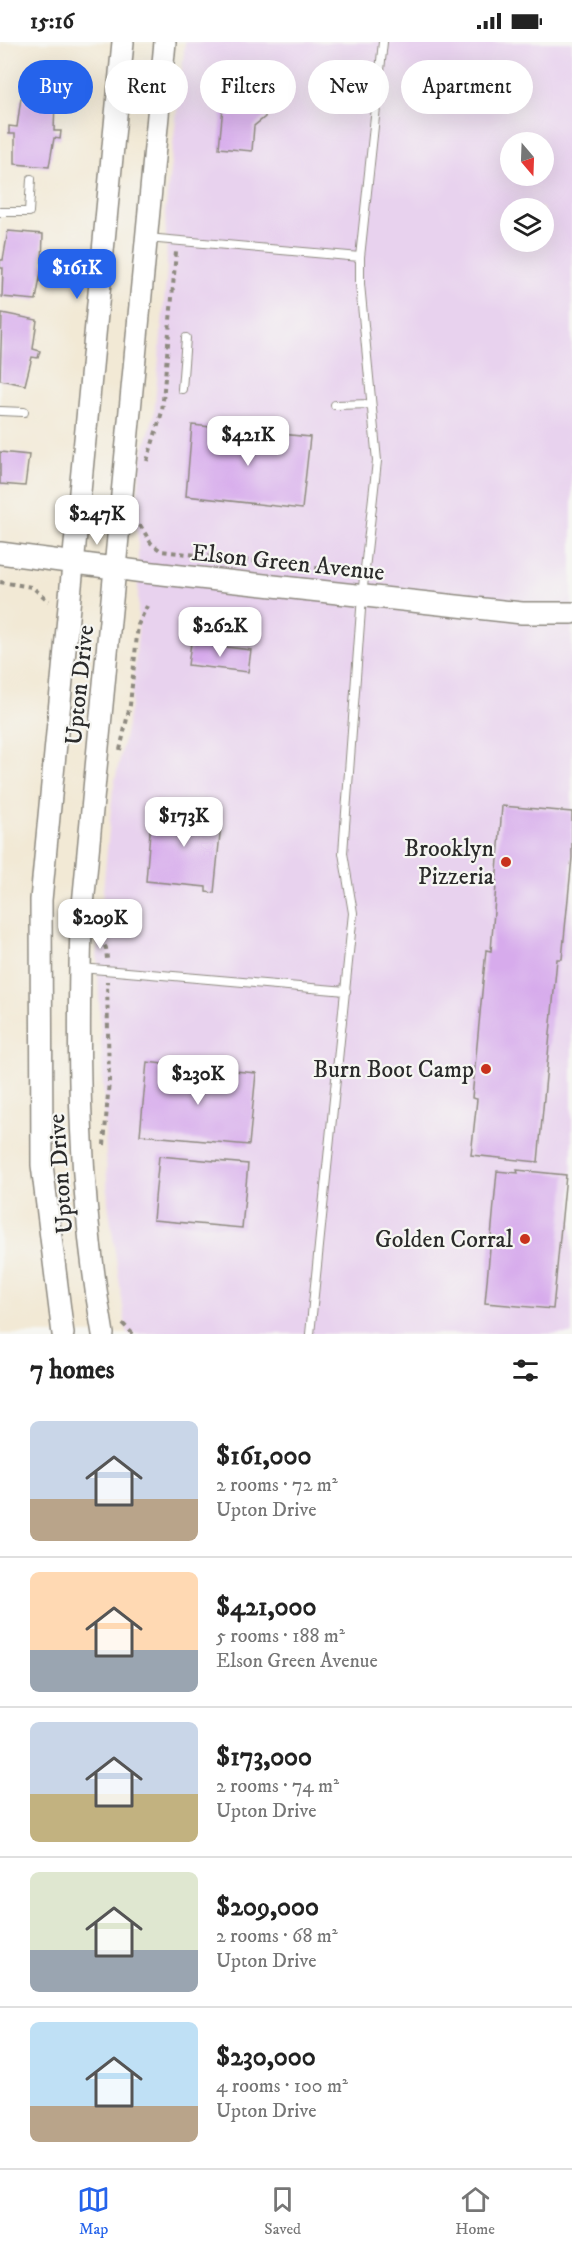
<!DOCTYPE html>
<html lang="en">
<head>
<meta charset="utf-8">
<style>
	:root { --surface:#fff; --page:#f2f2f2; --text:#222; --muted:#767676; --line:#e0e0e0; --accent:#2563eb }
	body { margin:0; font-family:"IM FELL DW Pica",serif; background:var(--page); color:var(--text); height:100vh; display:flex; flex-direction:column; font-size:22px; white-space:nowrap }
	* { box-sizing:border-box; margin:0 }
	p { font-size:20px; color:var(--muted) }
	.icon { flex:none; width:33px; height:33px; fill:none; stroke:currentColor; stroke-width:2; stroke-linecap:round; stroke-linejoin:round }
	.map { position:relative; height:1292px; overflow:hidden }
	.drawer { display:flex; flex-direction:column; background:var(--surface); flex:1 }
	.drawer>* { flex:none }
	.guide { position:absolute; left:18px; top:18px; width:537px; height:54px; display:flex; gap:12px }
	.needle { width:39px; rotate:161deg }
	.controls { position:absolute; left:500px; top:90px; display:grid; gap:12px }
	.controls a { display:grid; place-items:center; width:54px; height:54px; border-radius:50%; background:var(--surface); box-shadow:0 6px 24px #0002; font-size:30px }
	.price { position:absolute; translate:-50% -51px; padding:0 14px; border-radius:12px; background:#fff; color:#222; font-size:20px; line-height:39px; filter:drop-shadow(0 2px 3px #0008) }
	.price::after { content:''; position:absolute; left:50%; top:36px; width:18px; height:14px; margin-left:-9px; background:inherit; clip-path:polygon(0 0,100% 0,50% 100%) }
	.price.on { background:var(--accent); color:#fff }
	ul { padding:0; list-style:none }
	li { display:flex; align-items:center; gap:18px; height:150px; padding:0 30px }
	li+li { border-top:2px solid var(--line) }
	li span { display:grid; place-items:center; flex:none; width:168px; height:120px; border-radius:9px; color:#555 }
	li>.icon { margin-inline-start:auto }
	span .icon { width:72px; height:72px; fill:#fffc; stroke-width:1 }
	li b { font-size:26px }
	h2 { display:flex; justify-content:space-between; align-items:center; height:72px; padding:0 30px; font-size:26px }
	.pill { padding:0 21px; border-radius:27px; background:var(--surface); box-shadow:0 6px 24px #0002; font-size:21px; line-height:54px }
	.pill.on { background:var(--accent); color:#fff }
	.status { display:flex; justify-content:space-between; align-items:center; height:42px; padding:0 30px; background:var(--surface); direction:ltr }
	.status svg { height:16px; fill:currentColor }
	.tabs { display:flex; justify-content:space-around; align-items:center; height:84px; border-top:2px solid var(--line); background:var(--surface); font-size:16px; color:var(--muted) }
	.tabs a { display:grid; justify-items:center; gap:3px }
	.tabs .on { color:var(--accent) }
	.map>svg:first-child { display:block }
	.built { fill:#e8d2ee; fill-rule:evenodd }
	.building { fill:#d7abec }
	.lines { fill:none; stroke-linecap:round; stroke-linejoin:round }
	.lane-casing { stroke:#8e8a80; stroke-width:10 }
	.secondary-casing { stroke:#8e8a80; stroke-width:24 }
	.path { stroke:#8e8a80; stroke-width:4; stroke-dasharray:4.5 4.5; stroke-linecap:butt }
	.lane { stroke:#fff; stroke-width:8 }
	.secondary { stroke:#fff; stroke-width:21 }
	.poi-dot { fill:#c8321e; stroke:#f6f6f2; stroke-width:2 }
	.labels { text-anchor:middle; stroke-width:4.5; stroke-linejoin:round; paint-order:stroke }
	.street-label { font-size:24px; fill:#2b2b2b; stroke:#f6f6f2 }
	.poi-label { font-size:24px; fill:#2b2b2b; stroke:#f6f6f2; text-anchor:end }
</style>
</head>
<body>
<div class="status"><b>15:16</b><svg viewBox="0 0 49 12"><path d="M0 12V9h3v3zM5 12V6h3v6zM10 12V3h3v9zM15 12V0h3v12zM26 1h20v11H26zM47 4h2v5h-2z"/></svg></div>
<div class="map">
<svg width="572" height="1292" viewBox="0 0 572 1292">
	<rect width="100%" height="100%" fill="#f6f6f2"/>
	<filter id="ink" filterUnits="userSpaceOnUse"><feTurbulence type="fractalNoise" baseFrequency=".0167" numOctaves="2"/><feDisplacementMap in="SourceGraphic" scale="12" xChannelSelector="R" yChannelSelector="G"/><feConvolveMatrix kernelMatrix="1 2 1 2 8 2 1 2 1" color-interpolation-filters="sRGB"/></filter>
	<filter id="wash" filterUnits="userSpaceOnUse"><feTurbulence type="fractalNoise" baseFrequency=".008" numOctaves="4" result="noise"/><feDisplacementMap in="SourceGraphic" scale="24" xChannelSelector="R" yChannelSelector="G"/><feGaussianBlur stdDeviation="1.35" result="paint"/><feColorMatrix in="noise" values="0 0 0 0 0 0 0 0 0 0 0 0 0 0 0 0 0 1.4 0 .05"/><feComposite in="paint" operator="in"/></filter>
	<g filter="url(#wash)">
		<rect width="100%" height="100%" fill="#f2e9d5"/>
		<path class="built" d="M 185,0 L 572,0 L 572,1292 L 127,1292 L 108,1161 L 97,909 L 113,748 L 131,664 L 138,590 L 138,495 L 135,482 L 141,418 L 154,373 L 167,226 L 165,171 ZM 510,100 L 543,100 L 543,134 L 510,134 ZM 510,166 L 543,166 L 543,200 L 510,200 Z"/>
		<g id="blocks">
			<path class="building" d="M 227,24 L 260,27 L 260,29 L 269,30 L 265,75 L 254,84 L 252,109 L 219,106 Z
				M 21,56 L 55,59 L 54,89 L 61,89 L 60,97 L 54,96 L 49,125 L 15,122 L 15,92 L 9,92 L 9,84 L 17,85 Z
				M 8,189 L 43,192 L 42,222 L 48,222 L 47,230 L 41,230 L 36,258 L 2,255 L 3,226 L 0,226 L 0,218 L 3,218 Z
				M 2,271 L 37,278 L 33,307 L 40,309 L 38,316 L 32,315 L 25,343 L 0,338 Z
				M 192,383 L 310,395 L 302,467 L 186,454 Z
				M 0,410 L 29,413 L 25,444 L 0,442 Z
				M 191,601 L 251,608 L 248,630 L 188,623 Z
				M 502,764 L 572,770 L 572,816 L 562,917 L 557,917 L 538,1120 L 471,1113 L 477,1057 L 472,1056 L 486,908 L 491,909 Z
				M 152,765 L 222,772 L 214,851 L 206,850 L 206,845 L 146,839 Z
				M 147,1020 L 179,1024 L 178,1041 L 211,1044 L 213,1027 L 256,1031 L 249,1103 L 140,1093 Z
				M 159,1114 L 248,1122 L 242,1186 L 153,1178 Z
				M 517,1128 L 566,1133 L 553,1267 L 485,1261 L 497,1129 L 518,1131 Z"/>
		</g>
	</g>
	<g filter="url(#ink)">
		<use href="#blocks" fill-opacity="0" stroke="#8e8a80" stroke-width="1.5"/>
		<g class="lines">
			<g class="lane-casing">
				<path id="lane" d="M 0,170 L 29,170 L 31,137
					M 147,196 L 360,215
					M 182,347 L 186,296
					M 335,363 L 371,362
					M 0,369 L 24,370
					M 81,926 L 346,949
					M 310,1292 L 353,871 L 343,811 L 362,554 L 377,419 L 360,242 L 360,215 L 383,0"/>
			</g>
			<g class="secondary-casing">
				<path id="secondary" d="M 0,511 L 144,530 L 522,571 L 572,571
					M 63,1292 L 42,1123 L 41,858 L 123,0
					M 103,1292 C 79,1157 77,1020 81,884 L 165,0"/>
			</g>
			<path class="path" d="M 147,419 L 162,370 L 176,210
				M 140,483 L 151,501 L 161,509 L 352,530
				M 0,540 L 32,545 L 49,559
				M 120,708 L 130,663 L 138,583 L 147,564
				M 100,896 L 106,906 L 107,917
				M 104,1103 L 109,1039 L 107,939
				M 123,1282 L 133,1292"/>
			<use href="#lane" class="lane"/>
			<use href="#secondary" class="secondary"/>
		</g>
	</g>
	<g class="poi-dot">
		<circle cx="506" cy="820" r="6"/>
		<circle cx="486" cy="1027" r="6"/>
		<circle cx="525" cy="1197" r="6"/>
	</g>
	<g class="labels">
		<g class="street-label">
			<text transform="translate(288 520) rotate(6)" y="8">Elson Green Avenue</text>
			<text transform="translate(79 643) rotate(-84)" y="8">Upton Drive</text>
			<text transform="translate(60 1132) rotate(-94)" y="8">Upton Drive</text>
		</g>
		<g class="poi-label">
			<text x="494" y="814">Brooklyn<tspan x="494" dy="28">Pizzeria</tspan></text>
			<text x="474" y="1035">Burn Boot Camp</text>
			<text x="513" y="1205">Golden Corral</text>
		</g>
	</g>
</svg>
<div class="controls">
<a><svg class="needle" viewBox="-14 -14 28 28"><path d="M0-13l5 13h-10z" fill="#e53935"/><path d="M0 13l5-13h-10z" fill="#767676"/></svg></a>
<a><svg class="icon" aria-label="layers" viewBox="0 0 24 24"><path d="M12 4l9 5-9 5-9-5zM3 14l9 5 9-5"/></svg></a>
</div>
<b class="price on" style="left:77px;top:258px">$161K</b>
<b class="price" style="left:248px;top:425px">$421K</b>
<b class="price" style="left:97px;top:504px">$247K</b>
<b class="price" style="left:220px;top:616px">$262K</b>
<b class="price" style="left:184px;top:806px">$173K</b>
<b class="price" style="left:100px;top:908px">$209K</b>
<b class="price" style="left:198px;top:1064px">$230K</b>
<div class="guide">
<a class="pill on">Buy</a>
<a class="pill">Rent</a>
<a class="pill">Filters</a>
<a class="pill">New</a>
<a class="pill">Apartment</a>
</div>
</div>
<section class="drawer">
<h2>7 homes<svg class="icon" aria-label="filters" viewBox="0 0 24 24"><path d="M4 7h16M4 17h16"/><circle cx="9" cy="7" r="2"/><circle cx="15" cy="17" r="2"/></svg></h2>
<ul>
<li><span style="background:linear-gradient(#c9d6e8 65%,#b9a48a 0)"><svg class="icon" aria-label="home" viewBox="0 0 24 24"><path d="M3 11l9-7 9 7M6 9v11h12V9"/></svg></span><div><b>$161,000</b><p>2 rooms · 72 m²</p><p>Upton Drive</p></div></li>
<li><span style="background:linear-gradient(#ffd9b3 65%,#9aa5b1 0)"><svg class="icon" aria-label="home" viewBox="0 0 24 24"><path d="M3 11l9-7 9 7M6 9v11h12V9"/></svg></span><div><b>$421,000</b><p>5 rooms · 188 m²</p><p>Elson Green Avenue</p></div></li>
<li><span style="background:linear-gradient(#c9d6e8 60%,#c2b280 0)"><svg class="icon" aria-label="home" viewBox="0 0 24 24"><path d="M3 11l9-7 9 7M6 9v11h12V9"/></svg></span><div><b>$173,000</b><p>2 rooms · 74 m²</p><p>Upton Drive</p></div></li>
<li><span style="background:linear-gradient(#dfe7d0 65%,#9aa5b1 0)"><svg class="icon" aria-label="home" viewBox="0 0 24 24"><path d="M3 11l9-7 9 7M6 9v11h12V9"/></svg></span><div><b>$209,000</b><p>2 rooms · 68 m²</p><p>Upton Drive</p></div></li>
<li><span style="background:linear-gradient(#bfe0f5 70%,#b9a48a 0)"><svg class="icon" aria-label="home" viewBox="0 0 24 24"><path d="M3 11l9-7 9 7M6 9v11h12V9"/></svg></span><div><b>$230,000</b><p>4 rooms · 100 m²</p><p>Upton Drive</p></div></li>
</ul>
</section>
<nav class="tabs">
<a class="on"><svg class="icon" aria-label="map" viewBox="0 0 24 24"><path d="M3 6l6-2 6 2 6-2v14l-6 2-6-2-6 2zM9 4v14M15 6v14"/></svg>Map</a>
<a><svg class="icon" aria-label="saved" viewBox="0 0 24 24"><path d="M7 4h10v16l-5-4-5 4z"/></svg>Saved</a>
<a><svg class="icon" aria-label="home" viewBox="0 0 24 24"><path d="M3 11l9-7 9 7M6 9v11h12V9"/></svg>Home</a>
</nav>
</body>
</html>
